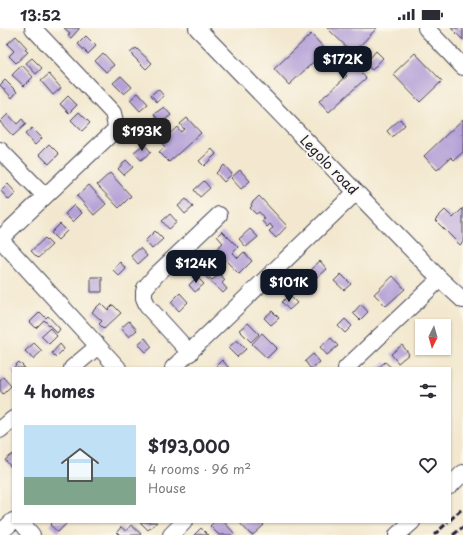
<!DOCTYPE html>
<html lang="en">
<head>
<meta charset="utf-8">
<style>
	:root { --surface:#fff; --page:#f2f2f3; --text:#2b2b33; --muted:#7c7c81; --accent:#111827 }
	body { margin:0; font-family:"Playpen Sans",sans-serif; background:var(--page); color:var(--text); height:100vh; display:flex; flex-direction:column; font-size:15px; white-space:nowrap }
	* { box-sizing:border-box; margin:0 }
	p { font-size:13px; color:var(--muted) }
	.icon { flex:none; width:22px; height:22px; fill:none; stroke:currentColor; stroke-width:2; stroke-linecap:round; stroke-linejoin:round }
	.map { position:relative; flex:1; overflow:hidden }
	.details { position:absolute; left:12px; top:339px; width:439px; height:156px; display:flex; flex-direction:column; background:var(--surface); border-radius:0px; box-shadow:0 1px 3px #0004 }
	.details>* { flex:none }
	.needle { width:26px; rotate:185deg }
	.controls { position:absolute; left:415px; top:291px; display:grid; gap:8px }
	.controls a { display:grid; place-items:center; width:36px; height:36px; border-radius:0px; background:var(--surface); box-shadow:0 1px 3px #0004; font-size:20px }
	.price { position:absolute; translate:-50% -34px; padding:0 9px; border-radius:8px; background:var(--accent); color:#fff; font-size:13px; line-height:26px; filter:drop-shadow(0 1px 2px #0008) }
	.price::after { content:''; position:absolute; left:50%; top:24px; width:12px; height:9px; margin-left:-6px; background:inherit; clip-path:polygon(0 0,100% 0,50% 100%) }
	.price.current { background:#222; color:#fff }
	ul { padding:0; list-style:none }
	li { display:flex; align-items:center; gap:12px; height:100px; padding:0 12px }
	li span { display:grid; place-items:center; flex:none; width:112px; height:80px; border-radius:0px; color:#555 }
	li>.icon { margin-inline-start:auto }
	span .icon { width:48px; height:48px; fill:#fffc; stroke-width:1 }
	li b { font-size:17px }
	h2 { display:flex; justify-content:space-between; align-items:center; height:48px; padding:0 12px; font-size:17px }
	.status { display:flex; justify-content:space-between; align-items:center; height:28px; padding:0 20px; background:var(--surface); direction:ltr }
	.status svg { height:11px; fill:currentColor }
	.map>svg:first-child { display:block }
	.building { fill:#b5a0d7 }
	.lines { fill:none; stroke-linecap:round; stroke-linejoin:round }
	.minor-casing { stroke:#414051; stroke-width:18 }
	.minor { stroke:#fff; stroke-width:16 }
	.rail { stroke:#22223b; stroke-width:3; stroke-dasharray:6 3; stroke-linecap:butt }
	.labels { text-anchor:middle; stroke-width:4; stroke-linejoin:round; paint-order:stroke }
	.street-label { font-size:14px; fill:#22223b; stroke:#fbf7ec }
</style>
</head>
<body>
<div class="status"><b>13:52</b><svg viewBox="0 0 49 12"><path d="M0 12V9h3v3zM5 12V6h3v6zM10 12V3h3v9zM15 12V0h3v12zM26 1h20v11H26zM47 4h2v5h-2z"/></svg></div>
<div class="map">
<svg width="463" height="507" viewBox="0 0 463 507">
	<rect width="100%" height="100%" fill="#fbf7ec"/>
	<filter id="ink" filterUnits="userSpaceOnUse"><feTurbulence type="fractalNoise" baseFrequency=".025" numOctaves="2"/><feDisplacementMap in="SourceGraphic" scale="8" xChannelSelector="R" yChannelSelector="G"/><feConvolveMatrix kernelMatrix="1 2 1 2 8 2 1 2 1" color-interpolation-filters="sRGB"/></filter>
	<filter id="wash" filterUnits="userSpaceOnUse"><feTurbulence type="fractalNoise" baseFrequency=".012" numOctaves="4" result="noise"/><feDisplacementMap in="SourceGraphic" scale="16" xChannelSelector="R" yChannelSelector="G"/><feGaussianBlur stdDeviation="0.9" result="paint"/><feColorMatrix in="noise" values="0 0 0 0 0 0 0 0 0 0 0 0 0 0 0 0 0 1.4 0 .05"/><feComposite in="paint" operator="in"/></filter>
	<g filter="url(#wash)">
		<rect width="100%" height="100%" fill="#f3e8cf"/>
		<g id="blocks">
			<path class="building" d="M 64,0 L 79,0 L 79,1 L 71,10 L 68,8 L 70,5 Z
				M 327,0 L 377,0 L 353,25 Z
				M 451,0 L 463,0 L 463,12 Z
				M 311,6 L 326,22 L 289,57 L 274,41 Z
				M 16,8 L 27,20 L 25,22 L 28,24 L 16,35 L 9,28 L 14,23 L 7,16 Z
				M 86,8 L 96,18 L 88,26 L 78,16 Z
				M 344,18 L 351,26 L 347,30 L 366,50 L 329,84 L 319,73 L 347,48 L 331,30 Z
				M 136,20 L 152,35 L 146,41 L 130,25 Z
				M 376,23 L 383,30 L 372,42 L 365,36 Z
				M 103,25 L 114,37 L 106,44 L 95,33 Z
				M 415,25 L 442,53 L 420,74 L 393,46 Z
				M 32,30 L 42,40 L 36,46 L 26,35 Z
				M 22,37 L 33,49 L 24,58 L 12,47 Z
				M 49,46 L 61,60 L 53,67 L 41,53 Z
				M 121,48 L 132,59 L 124,66 L 113,55 Z
				M 5,52 L 17,64 L 12,70 L 0,57 Z
				M 158,61 L 164,68 L 157,74 L 151,67 Z
				M 138,65 L 148,76 L 140,83 L 130,72 Z
				M 68,68 L 77,77 L 69,85 L 60,76 Z
				M 164,79 L 171,87 L 161,95 L 154,86 Z
				M 79,84 L 90,95 L 82,103 L 71,92 Z
				M 8,86 L 17,96 L 22,91 L 26,96 L 13,108 L 0,94 Z
				M 187,90 L 201,105 L 169,134 L 159,124 L 165,119 L 161,114 L 177,99 L 181,104 L 184,101 L 180,96 Z
				M 400,91 L 405,97 L 392,109 L 387,103 Z
				M 463,91 L 463,124 L 454,132 L 451,129 L 437,142 L 424,128 Z
				M 32,100 L 42,110 L 35,117 L 25,106 Z
				M 49,116 L 59,126 L 49,136 L 39,126 Z
				M 144,116 L 151,124 L 141,132 L 134,124 Z
				M 212,121 L 216,126 L 204,138 L 199,133 Z
				M 126,132 L 133,139 L 124,147 L 118,141 Z
				M 224,137 L 232,146 L 224,154 L 216,145 Z
				M 240,142 L 250,153 L 241,161 L 231,150 Z
				M 110,145 L 131,168 L 119,180 L 97,157 Z
				M 204,153 L 210,160 L 200,169 L 194,162 Z
				M 8,156 L 16,165 L 9,172 L 1,163 Z
				M 89,157 L 106,176 L 94,187 L 77,168 Z
				M 259,168 L 287,198 L 276,210 L 269,203 L 273,200 L 270,196 L 267,199 L 262,193 L 265,191 L 259,184 L 256,186 L 250,180 L 252,178 L 251,176 Z
				M 186,171 L 193,179 L 185,186 L 178,178 Z
				M 74,177 L 82,185 L 73,194 L 65,186 Z
				M 463,180 L 463,214 L 460,217 L 435,192 L 445,182 L 453,190 Z
				M 170,186 L 177,194 L 169,201 L 162,193 Z
				M 60,196 L 67,203 L 58,212 L 51,205 Z
				M 250,201 L 258,209 L 246,219 L 239,211 Z
				M 155,203 L 163,211 L 152,221 L 145,213 Z
				M 222,203 L 238,219 L 233,225 L 238,230 L 244,224 L 252,233 L 239,246 L 215,222 L 223,215 L 217,208 Z
				M 45,210 L 52,217 L 38,230 L 31,223 Z
				M 140,220 L 147,228 L 138,236 L 131,228 Z
				M 211,231 L 218,239 L 208,248 L 212,252 L 220,246 L 225,252 L 222,255 L 227,261 L 223,265 L 200,243 Z
				M 320,233 L 327,241 L 318,249 L 311,241 Z
				M 120,234 L 126,241 L 119,248 L 112,241 Z
				M 341,246 L 351,256 L 344,262 L 334,253 Z
				M 393,248 L 405,261 L 386,278 L 374,266 Z
				M 91,249 L 102,249 L 102,264 L 91,264 Z
				M 197,249 L 204,256 L 195,264 L 189,257 Z
				M 304,249 L 311,256 L 303,264 L 295,256 Z
				M 180,265 L 188,274 L 179,283 L 171,274 Z
				M 289,267 L 297,275 L 289,282 L 282,274 Z
				M 101,275 L 108,282 L 113,277 L 121,285 L 104,301 L 99,296 L 102,293 L 92,284 Z
				M 361,276 L 368,284 L 360,292 L 353,285 Z
				M 272,283 L 279,290 L 271,297 L 264,290 Z
				M 40,284 L 46,290 L 48,288 L 60,301 L 57,305 L 44,292 L 36,300 L 30,294 Z
				M 345,291 L 352,298 L 345,305 L 338,298 Z
				M 129,293 L 137,302 L 129,309 L 121,300 Z
				M 248,295 L 259,306 L 251,314 L 239,302 Z
				M 50,300 L 57,308 L 49,316 L 41,308 Z
				M 262,305 L 277,320 L 267,330 L 252,316 Z
				M 145,310 L 152,319 L 146,324 L 138,316 Z
				M 331,310 L 338,318 L 327,327 L 320,319 Z
				M 237,312 L 246,321 L 237,329 L 228,320 Z
				M 34,315 L 42,323 L 33,331 L 25,323 Z
				M 60,316 L 64,321 L 56,329 L 52,325 Z
				M 402,317 L 409,326 L 398,335 L 391,326 Z
				M 313,326 L 320,334 L 313,340 L 310,340 L 305,333 Z
				M 222,332 L 229,340 L 214,340 Z
				M 19,334 L 25,340 L 13,340 L 13,344 L 11,342 Z
				M 385,334 L 392,340 L 378,340 Z
				M 3,349 L 11,358 L 3,366 L 0,362 L 0,352 Z
				M 13,426 L 13,439 L 12,440 L 5,432 Z
				M 53,494 L 68,494 L 58,504 L 50,497 Z
				M 140,494 L 157,494 L 148,502 Z
				M 214,494 L 224,494 L 234,505 L 232,507 L 219,507 L 210,498 Z
				M 239,494 L 261,494 L 264,497 L 253,507 L 251,507 Z
				M 131,497 L 141,506 L 140,507 L 120,507 L 117,504 L 121,499 L 126,503 Z
				M 201,500 L 208,507 L 194,507 Z"/>
		</g>
	</g>
	<g filter="url(#ink)">
		<use href="#blocks" fill-opacity="0" stroke="#414051" stroke-width="1"/>
		<g class="lines">
			<g class="minor-casing">
				<path id="minor" d="M 33,0 L 113,85 L 116,98 L 114,103 L 0,211 L 118,340
					M 197,0 L 356,164 L 440,251 L 463,272
					M 426,0 L 463,39
					M 0,122 L 45,168
					M 190,325 L 148,279 L 144,270 L 144,264 L 145,260 L 156,247 L 219,187
					M 72,340 L 98,318
					M 173,340 L 356,164
					M 346,340 L 440,251
					M 0,402 L 13,391
					M 450,458 L 463,445
					M 21,494 L 32,507
					M 0,505 L 13,493
					M 171,507 L 184,494
					M 397,507 L 412,494"/>
			</g>
			<use href="#minor" class="minor"/>
			<path class="rail" d="M 450,492 L 463,480
				M 434,507 L 448,494
				M 453,507 L 463,499"/>
		</g>
	</g>
	<g class="labels">
		<g class="street-label">
			<text transform="translate(329 137) rotate(46)" y="5">Legolo road</text>
		</g>
	</g>
</svg>
<div class="controls">
<a><svg class="needle" viewBox="-14 -14 28 28"><path d="M0-13l5 13h-10z" fill="#e53935"/><path d="M0 13l5-13h-10z" fill="#7c7c81"/></svg></a>
</div>
<b class="price" style="left:343px;top:52px">$172K</b>
<b class="price current" style="left:142px;top:124px">$193K</b>
<b class="price" style="left:196px;top:256px">$124K</b>
<b class="price" style="left:289px;top:275px">$101K</b>
<section class="details">
<h2>4 homes<svg class="icon" aria-label="filters" viewBox="0 0 24 24"><path d="M4 7h16M4 17h16"/><circle cx="9" cy="7" r="2"/><circle cx="15" cy="17" r="2"/></svg></h2>
<ul>
<li><span style="background:linear-gradient(#bfe0f5 65%,#7fa58c 0)"><svg class="icon" aria-label="home" viewBox="0 0 24 24"><path d="M3 11l9-7 9 7M6 9v11h12V9"/></svg></span><div><b>$193,000</b><p>4 rooms · 96 m²</p><p>House</p></div><svg class="icon" aria-label="heart" viewBox="0 0 24 24"><path d="M12 20l-8-8c-3-5 5-10 8-4 3-6 11-1 8 4z"/></svg></li>
</ul>
</section>
</div>
</body>
</html>
